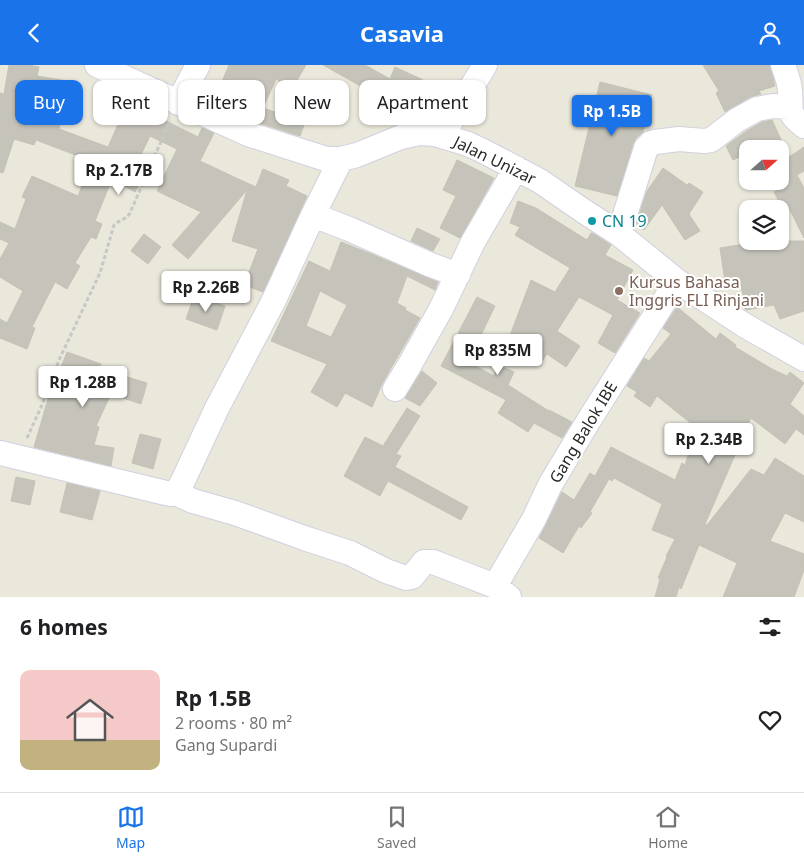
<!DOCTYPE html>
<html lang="en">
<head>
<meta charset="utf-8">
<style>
	:root { --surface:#fff; --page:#f2f2f2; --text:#202124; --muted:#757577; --line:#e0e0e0; --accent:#1a73e8 }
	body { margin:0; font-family:"Noto Sans",sans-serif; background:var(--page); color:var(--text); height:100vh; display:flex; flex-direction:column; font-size:19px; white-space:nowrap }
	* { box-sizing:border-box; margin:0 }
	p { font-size:16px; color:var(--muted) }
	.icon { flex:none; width:28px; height:28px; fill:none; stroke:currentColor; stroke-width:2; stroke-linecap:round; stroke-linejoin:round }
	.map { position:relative; height:532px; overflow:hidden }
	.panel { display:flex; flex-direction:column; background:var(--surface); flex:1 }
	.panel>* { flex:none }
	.hud { position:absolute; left:15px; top:15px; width:500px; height:45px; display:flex; gap:10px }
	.needle { width:32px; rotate:69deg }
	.controls { position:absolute; left:739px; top:75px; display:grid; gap:10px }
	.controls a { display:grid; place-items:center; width:50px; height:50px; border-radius:10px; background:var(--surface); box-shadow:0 1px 4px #0004; font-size:25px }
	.price { position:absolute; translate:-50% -42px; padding:0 11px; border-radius:5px; background:#fff; color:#222; font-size:16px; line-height:32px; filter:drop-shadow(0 1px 2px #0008) }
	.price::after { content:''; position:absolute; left:50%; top:30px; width:15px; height:11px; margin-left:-8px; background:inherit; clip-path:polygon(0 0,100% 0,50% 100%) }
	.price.selected { background:var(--accent); color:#fff }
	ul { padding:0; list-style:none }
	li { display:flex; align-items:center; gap:15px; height:125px; padding:0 20px }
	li+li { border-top:1px solid var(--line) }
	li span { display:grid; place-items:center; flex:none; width:140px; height:100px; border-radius:10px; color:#555 }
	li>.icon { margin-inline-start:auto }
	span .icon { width:60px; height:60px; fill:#fffc; stroke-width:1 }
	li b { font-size:21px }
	h2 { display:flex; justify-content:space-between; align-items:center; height:60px; padding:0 20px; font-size:21px }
	.chip { padding:0 18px; border-radius:10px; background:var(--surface); box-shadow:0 1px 4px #0004; font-size:18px; line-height:45px }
	.chip.selected { background:var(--accent); color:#fff }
	header { display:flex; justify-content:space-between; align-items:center; height:65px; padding:0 20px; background:var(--accent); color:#fff; font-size:22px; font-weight:700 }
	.tab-bar { display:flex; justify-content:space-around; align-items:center; height:70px; border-top:1px solid var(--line); background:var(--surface); font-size:14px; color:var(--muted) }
	.tab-bar a { display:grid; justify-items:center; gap:2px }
	.tab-bar .selected { color:var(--accent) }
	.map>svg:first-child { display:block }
	.building { fill:#c5c3ba; stroke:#c4c3b5; fill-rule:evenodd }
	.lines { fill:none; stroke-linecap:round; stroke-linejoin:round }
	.minor-casing { stroke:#d1d0e0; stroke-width:26 }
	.path { stroke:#c7c7c7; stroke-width:3; stroke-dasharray:4 2.5; stroke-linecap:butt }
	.minor { stroke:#fff; stroke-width:24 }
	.culture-dot { fill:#0f9aa8; stroke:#fff; stroke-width:2 }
	.education-dot { fill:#8d6e63; stroke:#fff; stroke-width:2 }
	.labels { text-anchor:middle; stroke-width:4; stroke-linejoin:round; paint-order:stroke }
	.street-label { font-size:16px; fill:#282828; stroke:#fff }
	.culture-label { font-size:16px; fill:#0d838f; stroke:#fff; text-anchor:start }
	.education-label { font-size:16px; fill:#785e54; stroke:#fff; text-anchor:start }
</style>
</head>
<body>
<header><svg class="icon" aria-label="back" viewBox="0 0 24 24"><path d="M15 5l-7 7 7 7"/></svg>Casavia<svg class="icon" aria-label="person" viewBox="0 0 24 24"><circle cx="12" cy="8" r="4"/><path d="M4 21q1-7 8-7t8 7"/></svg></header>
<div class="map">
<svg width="804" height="532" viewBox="0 0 804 532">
	<rect width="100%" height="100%" fill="#eae7db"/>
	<path class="building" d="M 9,0 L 29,0 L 39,2 L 37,11 L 67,16 L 59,64 L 108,82 L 128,37 L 198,72 L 202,63 L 214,68 L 200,96 L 234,112 L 256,122 L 263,104 L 289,115 L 286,121 L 307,131 L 263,227 L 244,220 L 258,184 L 232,176 L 247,125 L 188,194 L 172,180 L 201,147 L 157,126 L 177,84 L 150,71 L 136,100 L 146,106 L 135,127 L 112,114 L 95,156 L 102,159 L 96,174 L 91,172 L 75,198 L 80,201 L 67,224 L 55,217 L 32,262 L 35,263 L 27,284 L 0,273 L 0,254 L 7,258 L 23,226 L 0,212 L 0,194 L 9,178 L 0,174 L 0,157 L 15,164 L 26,134 L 22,132 L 32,111 L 78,131 L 89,102 L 84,99 L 86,94 L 36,75 L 34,80 L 14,74 L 3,108 L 0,107 L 0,28 L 4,29 Z
		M 229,0 L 306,0 L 292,24 L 276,14 L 263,43 L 305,57 L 300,71 L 253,56 L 213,38 Z
		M 323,0 L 365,0 L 390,14 L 395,2 L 423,15 L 413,38 L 369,19 L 366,24 Z
		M 703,0 L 770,0 L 775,21 L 759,26 L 761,29 L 750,32 L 725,47 L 716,28 L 719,26 Z
		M 600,17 L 652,30 L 643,67 L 636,73 L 633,79 L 617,131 L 575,121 Z
		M 772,55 L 789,92 L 804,82 L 804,106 L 797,110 L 804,123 L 804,173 L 787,139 L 782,142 L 774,127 L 780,124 L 780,84 L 748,84 L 748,88 L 733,95 L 726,81 L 745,67 L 762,57 Z
		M 457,95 L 494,113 L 460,173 L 440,163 L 456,131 L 443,125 Z
		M 663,103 L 687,120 L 689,118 L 703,127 L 689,149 L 700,166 L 685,175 L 662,140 L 644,165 L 636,159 L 647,126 Z
		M 518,136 L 536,143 L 587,175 L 591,168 L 594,169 L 611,180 L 605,190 L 633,205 L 617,235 L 640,248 L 615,288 L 598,278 L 613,250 L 579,232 L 557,266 L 580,281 L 566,302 L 547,289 L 540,299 L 525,289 L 528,285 L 509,273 L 531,215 L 555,227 L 570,203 L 515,170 L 520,162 L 510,158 Z
		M 417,163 L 440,174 L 433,186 L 411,176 Z
		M 144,169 L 161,182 L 148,199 L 131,186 Z
		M 764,176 L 804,176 L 804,246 L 780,254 L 774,240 L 746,245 L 745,244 L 741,220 L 726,223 L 720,183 Z
		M 341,177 L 369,188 L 438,217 L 435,225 L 407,211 L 397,238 L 406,243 L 405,245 L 420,253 L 383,317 L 372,342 L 345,328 L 337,342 L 311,327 L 327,299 L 271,276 L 309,196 L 330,206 ZM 320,226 L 347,240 L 331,272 L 306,261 Z
		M 194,231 L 225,241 L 217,265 L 186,254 Z
		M 477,232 L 495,241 L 468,297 L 494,311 L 498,300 L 514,307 L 508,320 L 549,346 L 549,345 L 572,357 L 562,373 L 534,358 L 528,367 L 498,348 L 506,335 L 441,301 Z
		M 677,242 L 716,274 L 720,268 L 736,280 L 735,282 L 772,304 L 787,311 L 790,307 L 804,318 L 790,339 L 804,351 L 804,370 L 796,364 L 785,379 L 751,353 L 705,459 L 707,460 L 751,404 L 764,410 L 775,393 L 804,411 L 804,457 L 785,448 L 770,476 L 804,489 L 804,505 L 794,532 L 723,532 L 737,498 L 699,480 L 681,524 L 679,522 L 676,532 L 655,532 L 660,514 L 658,513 L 667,492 L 666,491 L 675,474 L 652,465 L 662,439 L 614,413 L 612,416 L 609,414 L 590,447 L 592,448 L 581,463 L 579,461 L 563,488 L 539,473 L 546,460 L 562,427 L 574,435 L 590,408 L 595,411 L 611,382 L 675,415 L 682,398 L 685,400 L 697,362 L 688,356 L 657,331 L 650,342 L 634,331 L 637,327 L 627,321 L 644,293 L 649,296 L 671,269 L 663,263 Z
		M 67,287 L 101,299 L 100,302 L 127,311 L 127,312 L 147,318 L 141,339 L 111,329 L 96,361 L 99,362 L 94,380 L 114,383 L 111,401 L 34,382 L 52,320 L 54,320 Z
		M 422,306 L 437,318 L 420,341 L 405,333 Z
		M 407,343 L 420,351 L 396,389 L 401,391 L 395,402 L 468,442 L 461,455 L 388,416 L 380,431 L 344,411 L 365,372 L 383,381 Z
		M 140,369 L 161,374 L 153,404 L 132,398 Z
		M 16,412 L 35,416 L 30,440 L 11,436 Z
		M 67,418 L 100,426 L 92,455 L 60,447 Z"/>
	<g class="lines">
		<g class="minor-casing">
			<path id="minor" d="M 97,0 L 248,69 L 326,94 L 341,94 L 357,90 L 401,72 L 419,68 L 435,69 L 468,79 L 483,86 L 540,116 L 582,145 L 619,169 L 677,216 L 744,260 L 804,294
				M 783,0 C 786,8 790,18 790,27 C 792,47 786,47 804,61
				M 178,38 L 198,0
				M 442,71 L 485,0
				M 313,150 L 349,164 L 431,200 L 458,210
				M 619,169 L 646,83 L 651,78 L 655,77 L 679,74 L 704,76 L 711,75 L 737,55 L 757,44 L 773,41 L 790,42
				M 395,324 L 409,301 L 441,244 L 473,177 L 516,103
				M 0,388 L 166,428 L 171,429 L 175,428 L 181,420 L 217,343 L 274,235 L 313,150 L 341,94
				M 175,428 L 193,436 L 235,448 L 307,474 L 350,488 L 386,506 L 406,513 L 412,512 L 424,497 L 433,497 L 495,521 L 509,532
				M 495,521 L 534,454 L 550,420 L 589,355 L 677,216"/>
		</g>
		<path class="path" d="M 27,373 L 42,340 L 59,295 L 100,208 L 114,160 C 119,155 126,155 130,148 L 170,56"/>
		<use href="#minor" class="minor"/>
	</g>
	<circle class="culture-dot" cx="592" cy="156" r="5"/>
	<circle class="education-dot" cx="619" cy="226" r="5"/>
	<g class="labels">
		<g class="street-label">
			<text transform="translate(495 95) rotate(26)" y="6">Jalan Unizar</text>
			<text transform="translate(583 367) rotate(-59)" y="6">Gang Balok IBE</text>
		</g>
		<g class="culture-label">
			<text x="602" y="162">CN 19</text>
		</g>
		<g class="education-label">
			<text x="629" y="223">Kursus Bahasa<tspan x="629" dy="18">Inggris FLI Rinjani</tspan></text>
		</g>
	</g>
</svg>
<div class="controls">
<a><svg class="needle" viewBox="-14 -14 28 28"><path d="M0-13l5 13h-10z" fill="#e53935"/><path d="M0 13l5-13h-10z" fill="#757577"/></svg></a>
<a><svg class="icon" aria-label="layers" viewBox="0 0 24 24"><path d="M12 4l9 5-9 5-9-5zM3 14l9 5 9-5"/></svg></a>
</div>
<b class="price selected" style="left:612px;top:72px">Rp 1.5B</b>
<b class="price" style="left:119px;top:131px">Rp 2.17B</b>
<b class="price" style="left:206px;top:248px">Rp 2.26B</b>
<b class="price" style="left:498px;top:311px">Rp 835M</b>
<b class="price" style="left:83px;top:343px">Rp 1.28B</b>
<b class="price" style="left:709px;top:400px">Rp 2.34B</b>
<div class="hud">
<a class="chip selected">Buy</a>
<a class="chip">Rent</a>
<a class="chip">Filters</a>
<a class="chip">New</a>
<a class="chip">Apartment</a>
</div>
</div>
<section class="panel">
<h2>6 homes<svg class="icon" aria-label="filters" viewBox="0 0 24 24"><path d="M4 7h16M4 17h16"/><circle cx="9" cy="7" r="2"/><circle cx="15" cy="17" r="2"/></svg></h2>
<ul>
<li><span style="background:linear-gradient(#f6c9c9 70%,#c2b280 0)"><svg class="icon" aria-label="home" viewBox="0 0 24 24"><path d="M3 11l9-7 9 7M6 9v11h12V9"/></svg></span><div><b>Rp 1.5B</b><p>2 rooms · 80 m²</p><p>Gang Supardi</p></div><svg class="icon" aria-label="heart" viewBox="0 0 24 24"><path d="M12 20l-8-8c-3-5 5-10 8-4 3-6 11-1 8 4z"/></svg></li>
</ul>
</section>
<nav class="tab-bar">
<a class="selected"><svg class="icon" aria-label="map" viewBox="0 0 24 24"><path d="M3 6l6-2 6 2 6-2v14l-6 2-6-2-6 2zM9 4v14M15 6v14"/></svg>Map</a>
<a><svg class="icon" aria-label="saved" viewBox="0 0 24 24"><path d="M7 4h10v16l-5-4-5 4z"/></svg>Saved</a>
<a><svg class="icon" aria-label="home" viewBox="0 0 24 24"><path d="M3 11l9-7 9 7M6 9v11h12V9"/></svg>Home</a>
</nav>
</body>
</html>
